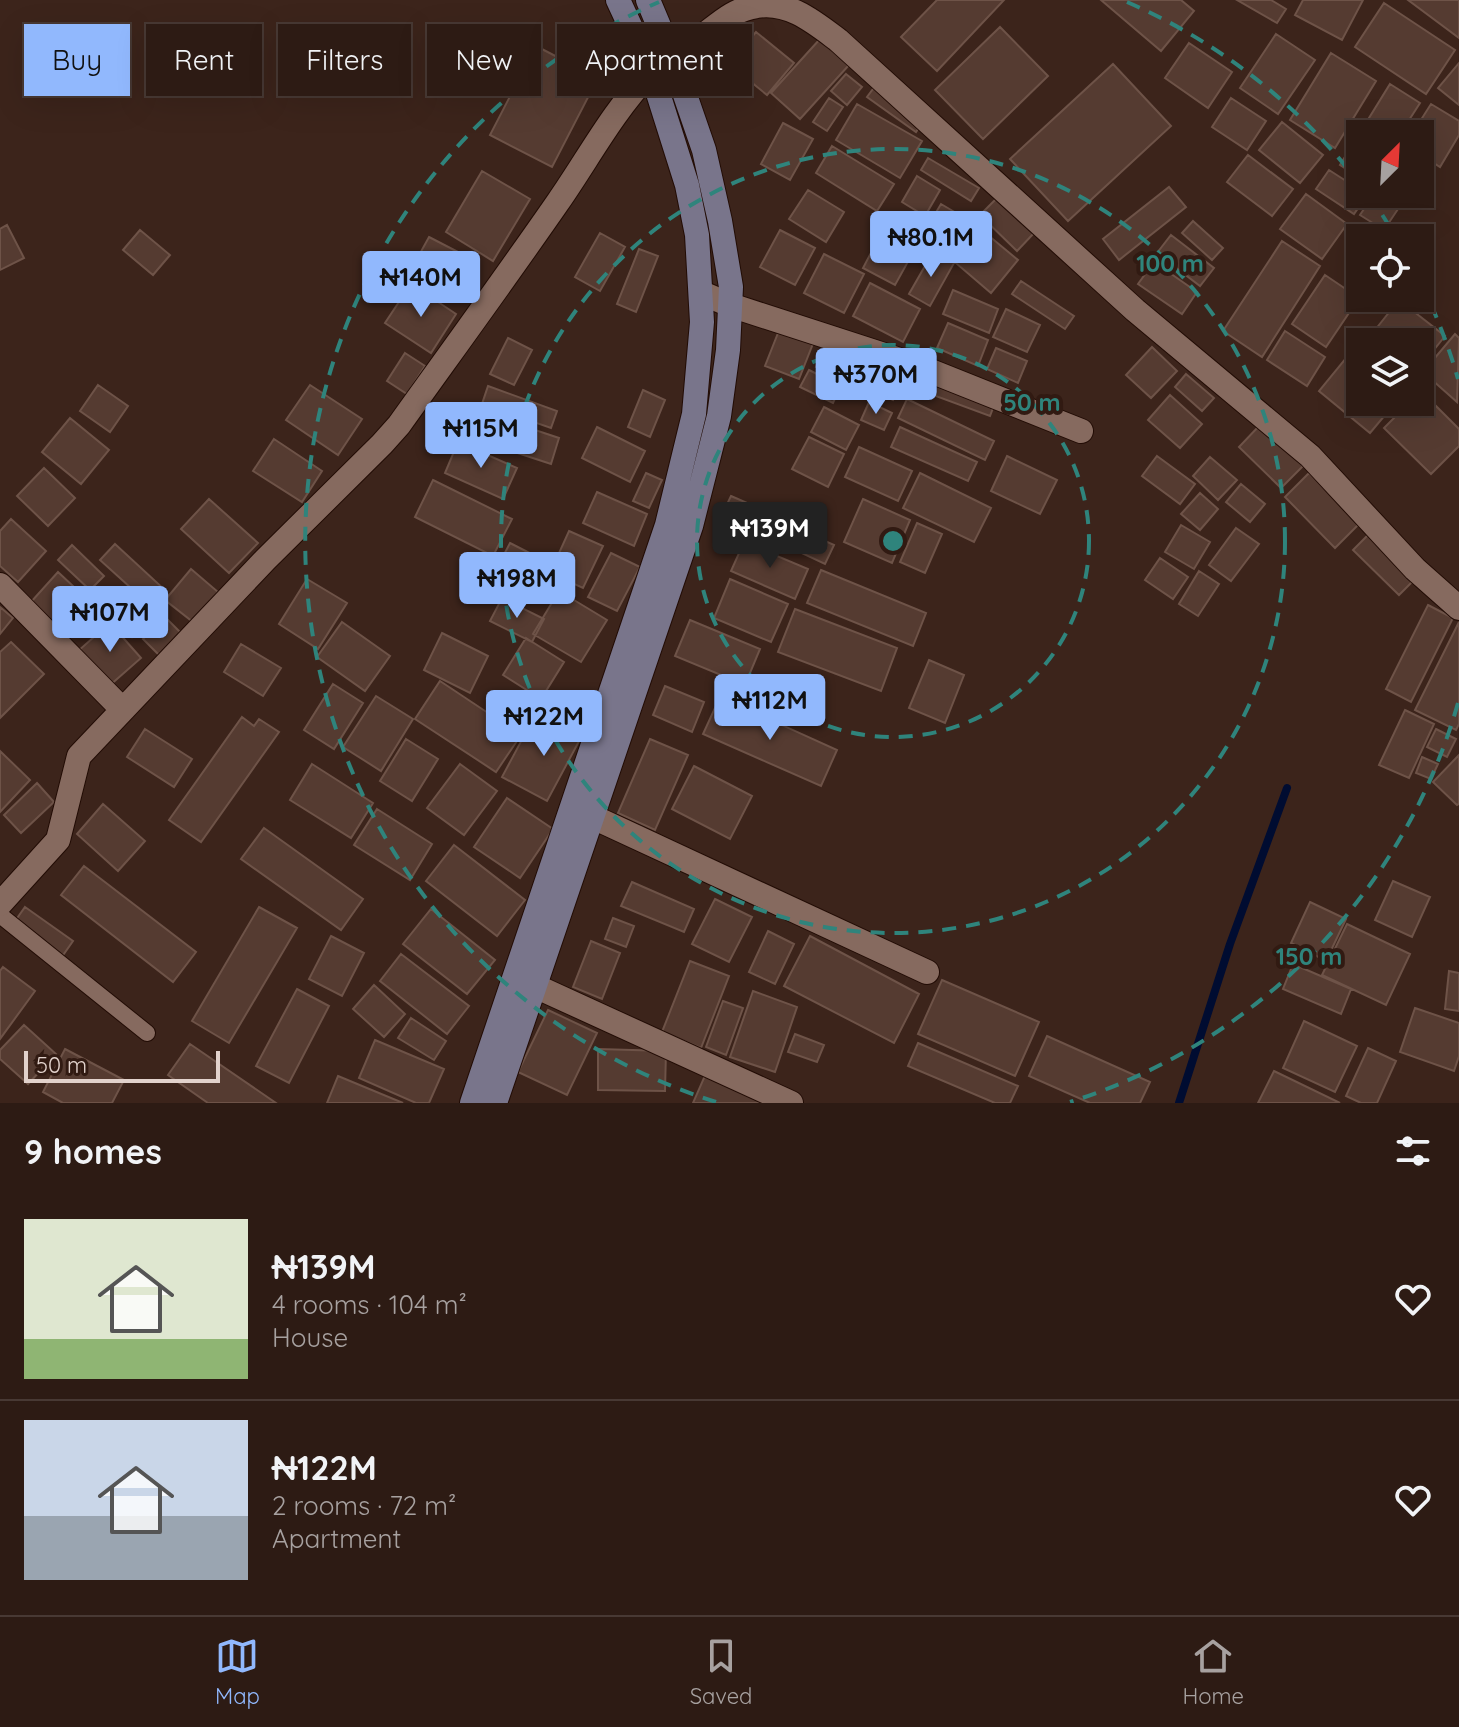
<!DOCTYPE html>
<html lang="en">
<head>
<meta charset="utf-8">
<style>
	:root { --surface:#2d1b14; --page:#35241d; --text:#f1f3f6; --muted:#a7a1a0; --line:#483934; --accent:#91b8fd }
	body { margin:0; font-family:Quicksand,sans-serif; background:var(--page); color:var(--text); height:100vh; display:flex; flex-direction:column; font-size:30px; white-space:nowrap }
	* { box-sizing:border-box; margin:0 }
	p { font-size:26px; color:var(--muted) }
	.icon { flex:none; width:44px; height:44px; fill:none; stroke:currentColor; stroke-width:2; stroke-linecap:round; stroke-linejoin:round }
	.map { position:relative; height:1103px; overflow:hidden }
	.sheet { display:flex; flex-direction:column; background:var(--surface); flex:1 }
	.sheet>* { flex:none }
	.hud { position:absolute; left:24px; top:24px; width:800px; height:72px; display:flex; gap:16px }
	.needle { width:52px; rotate:24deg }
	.controls { position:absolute; left:1346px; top:120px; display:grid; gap:16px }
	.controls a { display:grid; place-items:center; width:88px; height:88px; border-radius:0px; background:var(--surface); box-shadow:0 8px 32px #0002,0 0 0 2px var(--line); font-size:40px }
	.scale { position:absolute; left:24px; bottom:20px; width:196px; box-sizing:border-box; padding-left:8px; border:4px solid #e2d2cc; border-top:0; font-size:22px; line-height:28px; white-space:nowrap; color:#e2d2cc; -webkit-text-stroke:6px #311a12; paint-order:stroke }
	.price { position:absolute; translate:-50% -68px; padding:0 18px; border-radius:8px; background:var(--accent); color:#111; font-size:26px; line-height:52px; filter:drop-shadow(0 2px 4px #0008) }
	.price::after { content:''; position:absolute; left:50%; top:48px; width:24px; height:18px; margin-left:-12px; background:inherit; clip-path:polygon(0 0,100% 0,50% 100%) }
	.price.active { background:#222; color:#fff }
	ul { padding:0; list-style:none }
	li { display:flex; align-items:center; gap:24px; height:200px; padding:0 24px }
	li+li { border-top:2px solid var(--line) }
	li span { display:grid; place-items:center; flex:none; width:224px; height:160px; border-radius:0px; color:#555 }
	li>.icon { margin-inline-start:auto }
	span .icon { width:96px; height:96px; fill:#fffc; stroke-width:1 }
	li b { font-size:34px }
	h2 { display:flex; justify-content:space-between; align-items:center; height:96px; padding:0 24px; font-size:34px }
	.pill { padding:0 28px; border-radius:0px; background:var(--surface); box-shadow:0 8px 32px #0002,0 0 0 2px var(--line); font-size:28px; line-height:72px }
	.pill.active { background:var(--accent); color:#111 }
	.tabs { display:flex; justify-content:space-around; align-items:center; height:112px; border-top:2px solid var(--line); background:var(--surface); font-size:22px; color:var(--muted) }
	.tabs a { display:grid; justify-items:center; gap:4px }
	.tabs .active { color:var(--accent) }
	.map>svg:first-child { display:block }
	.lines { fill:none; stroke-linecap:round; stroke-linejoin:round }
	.stream { stroke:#000c31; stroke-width:8 }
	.building { fill:#553b31; stroke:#6e5348; stroke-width:2 }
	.lane-casing { stroke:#220c05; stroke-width:18 }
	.street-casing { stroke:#220c05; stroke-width:26 }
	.secondary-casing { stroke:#220c05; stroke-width:26 }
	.lane { stroke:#866a5f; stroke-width:16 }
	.street { stroke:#866a5f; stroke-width:24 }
	.secondary { stroke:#79758b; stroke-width:24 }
	.ring { fill:none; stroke:#2f847c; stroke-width:4; stroke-dasharray:14 10 }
	.centre { fill:#2f847c; stroke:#311a12; stroke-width:4 }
	.ring-label { font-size:24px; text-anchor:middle; font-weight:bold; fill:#2f847c; stroke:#311a12; stroke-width:8; stroke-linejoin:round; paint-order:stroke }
</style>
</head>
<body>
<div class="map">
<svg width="1459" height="1103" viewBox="0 0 1459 1103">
	<rect width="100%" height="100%" fill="#3c241b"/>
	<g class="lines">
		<path class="stream" d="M 1179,1103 L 1230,944 L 1287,788"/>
	</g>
	<path class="building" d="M 937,0 L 1004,0 L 937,71 L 901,37 Z
		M 1101,0 L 1181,0 L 1194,11 L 1161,51 Z
		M 1237,0 L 1271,0 L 1286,9 L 1277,23 Z
		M 1303,0 L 1363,0 L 1342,40 L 1295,15 Z
		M 1408,0 L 1459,0 L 1459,38 Z
		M 1384,3 L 1455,50 L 1426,94 L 1355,47 Z
		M 1000,27 L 1048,76 L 983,139 L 935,90 Z
		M 756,32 L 794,63 L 767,95 L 729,64 Z
		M 1276,34 L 1315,60 L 1278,114 L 1240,88 Z
		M 820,39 L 849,65 L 800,119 L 771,93 Z
		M 1189,43 L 1232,72 L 1208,108 L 1165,78 Z
		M 536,46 L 598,78 L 552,167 L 490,135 Z
		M 1331,53 L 1376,81 L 1335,148 L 1290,120 Z
		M 1459,63 L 1459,105 L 1438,88 Z
		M 1113,64 L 1171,126 L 1068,221 L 1010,159 Z
		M 846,74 L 862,87 L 847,105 L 831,91 Z
		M 1390,84 L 1420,103 L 1400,134 L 1360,134 L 1360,178 L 1340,165 Z
		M 876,85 L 924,120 L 916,132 L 867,97 Z
		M 829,98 L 843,107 L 827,131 L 813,122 Z
		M 1231,98 L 1266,121 L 1247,150 L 1212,127 Z
		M 857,104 L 922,141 L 900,178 L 836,140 Z
		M 1431,104 L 1459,121 L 1459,135 L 1440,167 L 1420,154 L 1420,134 L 1412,134 Z
		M 1282,122 L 1323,155 L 1300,183 L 1259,150 Z
		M 783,123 L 813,139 L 790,180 L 761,164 Z
		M 832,146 L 894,184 L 877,211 L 816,173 Z
		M 1248,155 L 1293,189 L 1272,216 L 1227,182 Z
		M 928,158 L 979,188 L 971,201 L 921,170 Z
		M 1329,170 L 1360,190 L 1360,194 L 1367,195 L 1354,214 L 1316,189 Z
		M 482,171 L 530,199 L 493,261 L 446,232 Z
		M 917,176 L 940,190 L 925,216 L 902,202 Z
		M 1169,187 L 1186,207 L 1119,260 L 1103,239 Z
		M 808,190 L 844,212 L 826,242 L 789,219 Z
		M 1306,194 L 1347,224 L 1322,259 L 1280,229 Z
		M 1374,194 L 1408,194 L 1384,230 L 1360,215 Z
		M 998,197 L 1035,232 L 1017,251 L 980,215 Z
		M 941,204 L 963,217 L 948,244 L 925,231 Z
		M 1193,221 L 1223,248 L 1212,260 L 1182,233 Z
		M 7,225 L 24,258 L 0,270 L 0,229 Z
		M 977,226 L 1018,260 L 991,293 L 950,258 Z
		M 140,230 L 170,255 L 153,275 L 123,250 Z
		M 780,230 L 815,248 L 795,285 L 760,267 Z
		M 882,232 L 915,249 L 895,285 L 863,268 Z
		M 600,233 L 625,247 L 600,291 L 575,277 Z
		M 1171,235 L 1214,268 L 1200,286 L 1157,253 Z
		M 429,237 L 460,253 L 444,284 L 412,268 Z
		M 1282,241 L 1320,266 L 1262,357 L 1223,331 Z
		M 639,249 L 658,256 L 636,312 L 617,304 Z
		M 933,252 L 954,263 L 930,306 L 909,294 Z
		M 824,254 L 864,274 L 844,313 L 804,293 Z
		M 1154,262 L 1197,292 L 1182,314 L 1138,284 Z
		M 1325,275 L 1359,298 L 1326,347 L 1292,324 Z
		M 1021,281 L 1074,316 L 1065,329 L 1012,294 Z
		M 870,283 L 920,309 L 903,342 L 853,316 Z
		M 411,284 L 456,314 L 431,353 L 385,323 Z
		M 953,290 L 998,309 L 989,333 L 943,314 Z
		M 1399,300 L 1445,336 L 1421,366 L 1420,342 L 1390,342 L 1375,330 Z
		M 1006,309 L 1040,325 L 1027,352 L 993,337 Z
		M 948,323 L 988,340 L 978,366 L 937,348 Z
		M 780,328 L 814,341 L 799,379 L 765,366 Z
		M 1285,331 L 1325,357 L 1307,386 L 1267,360 Z
		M 1455,334 L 1459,338 L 1457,402 L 1423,372 Z
		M 1365,335 L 1373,342 L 1360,342 L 1360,402 L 1396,402 L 1370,433 L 1319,391 Z
		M 508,338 L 532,350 L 514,385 L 490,374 Z
		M 1152,347 L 1177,371 L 1151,398 L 1126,375 Z
		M 823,348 L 901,381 L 893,400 L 816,367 Z
		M 996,348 L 1027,361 L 1018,383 L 987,369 Z
		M 405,353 L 425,366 L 407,394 L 387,381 Z
		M 809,370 L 841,386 L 833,403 L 800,387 Z
		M 920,372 L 996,400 L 990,416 L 914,388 Z
		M 1186,374 L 1214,398 L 1202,411 L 1175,387 Z
		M 98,385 L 128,406 L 110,432 L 80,411 Z
		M 310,385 L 362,419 L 338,455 L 286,420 Z
		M 488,386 L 557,411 L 551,428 L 482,404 Z
		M 643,390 L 665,400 L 650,437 L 628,427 Z
		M 1421,391 L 1459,429 L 1459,446 L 1431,474 L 1384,428 L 1410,402 L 1420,402 Z
		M 1170,395 L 1202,424 L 1180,448 L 1148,420 Z
		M 907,399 L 994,441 L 985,460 L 898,418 Z
		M 869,402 L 892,413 L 884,430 L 861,420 Z
		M 824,407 L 859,425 L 846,450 L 811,432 Z
		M 472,409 L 559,438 L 551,464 L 463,435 Z
		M 70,418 L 109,450 L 81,484 L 42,452 Z
		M 1260,425 L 1303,466 L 1281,488 L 1239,447 Z
		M 597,427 L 645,451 L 630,482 L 582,458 Z
		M 900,427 L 977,462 L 968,481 L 891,447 Z
		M 809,437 L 844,454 L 828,487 L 792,469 Z
		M 274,439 L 322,471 L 302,502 L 253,471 Z
		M 458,442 L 517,468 L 503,499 L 445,473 Z
		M 859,447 L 912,471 L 898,501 L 845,477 Z
		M 1007,456 L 1057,480 L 1040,514 L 991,491 Z
		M 1157,456 L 1195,484 L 1180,504 L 1142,476 Z
		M 1210,457 L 1237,480 L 1218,500 L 1193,476 Z
		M 44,468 L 75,498 L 48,526 L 17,496 Z
		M 646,473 L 662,480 L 649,508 L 633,501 Z
		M 920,473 L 991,508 L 974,542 L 903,508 Z
		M 1309,473 L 1359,524 L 1335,548 L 1285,497 Z
		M 433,480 L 512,519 L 493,556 L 415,517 Z
		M 1241,484 L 1265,504 L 1250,522 L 1226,502 Z
		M 597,492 L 647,514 L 634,546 L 583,523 Z
		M 1200,493 L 1218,509 L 1200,530 L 1181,514 Z
		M 731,496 L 770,513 L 757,543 L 717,525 Z
		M 209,499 L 258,543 L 229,573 L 181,529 Z
		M 863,499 L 910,520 L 892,563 L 844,542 Z
		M 11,519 L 46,551 L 18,582 L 0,566 L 0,531 Z
		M 781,521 L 834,545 L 825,564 L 772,539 Z
		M 917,523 L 942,534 L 925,573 L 900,562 Z
		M 1181,525 L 1210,542 L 1194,569 L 1165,552 Z
		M 1236,528 L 1259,544 L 1231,581 L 1209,565 Z
		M 569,531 L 603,546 L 583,588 L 550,573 Z
		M 1368,535 L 1414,580 L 1399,595 L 1353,550 Z
		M 744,542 L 808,569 L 795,599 L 731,571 Z
		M 510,543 L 551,564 L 540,585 L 499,564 Z
		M 115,544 L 166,591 L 152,607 L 100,560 Z
		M 72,545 L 104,576 L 90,590 L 58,560 Z
		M 611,553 L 640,567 L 617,611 L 588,597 Z
		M 1160,558 L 1188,577 L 1173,599 L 1145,580 Z
		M 191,569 L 218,592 L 193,622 L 165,600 Z
		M 821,570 L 926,613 L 913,646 L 807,603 Z
		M 1199,571 L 1219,584 L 1198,616 L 1179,604 Z
		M 58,572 L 90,602 L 62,631 L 31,602 Z
		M 307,579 L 347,603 L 318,649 L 279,624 Z
		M 730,579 L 788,604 L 771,642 L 714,618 Z
		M 121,590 L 150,618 L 132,637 L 103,608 Z
		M 559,591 L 607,620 L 581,662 L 533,634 Z
		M 502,598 L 544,619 L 532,642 L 490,621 Z
		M 1428,605 L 1453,618 L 1411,702 L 1386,689 Z
		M 0,607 L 13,618 L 0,634 Z
		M 795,609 L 897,648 L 881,691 L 778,652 Z
		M 165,617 L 183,635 L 161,657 L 143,639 Z
		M 690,620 L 760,649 L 745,685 L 675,656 Z
		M 342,622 L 390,656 L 365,691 L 317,657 Z
		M 1459,622 L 1459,724 L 1456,730 L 1415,710 Z
		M 110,623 L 141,658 L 109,686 L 78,651 Z
		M 442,633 L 488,656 L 470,693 L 424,670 Z
		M 526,638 L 564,662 L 541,699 L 503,675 Z
		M 11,642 L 44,674 L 0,718 L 0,652 Z
		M 241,644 L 281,668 L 263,696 L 224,672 Z
		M 929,660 L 964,675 L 945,723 L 909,708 Z
		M 440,681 L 521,735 L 496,772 L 415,719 Z
		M 333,684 L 363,703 L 334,749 L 304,730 Z
		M 665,686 L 704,702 L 692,732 L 653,715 Z
		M 376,696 L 413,719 L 381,771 L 343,747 Z
		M 720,697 L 837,750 L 821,786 L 703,734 Z
		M 1405,710 L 1434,724 L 1409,778 L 1379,765 Z
		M 557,715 L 585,730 L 547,801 L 502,777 L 525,734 L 541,743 Z
		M 242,717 L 254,726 L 259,719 L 279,732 L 201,842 L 169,820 Z
		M 145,729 L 192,759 L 174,787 L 127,757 Z
		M 1436,729 L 1456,739 L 1447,757 L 1427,747 Z
		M 406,739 L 438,759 L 412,801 L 380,781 Z
		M 650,739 L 688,755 L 655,830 L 618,813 Z
		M 0,751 L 30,780 L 0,812 Z
		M 1459,755 L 1459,804 L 1457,805 L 1433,782 Z
		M 1422,757 L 1438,764 L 1431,779 L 1416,773 Z
		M 312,764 L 373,803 L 351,838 L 290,800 Z
		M 460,764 L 497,791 L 464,835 L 427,808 Z
		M 694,766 L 752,796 L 730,839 L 672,809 Z
		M 37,783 L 54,802 L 21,833 L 4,815 Z
		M 507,798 L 553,829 L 520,878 L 474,847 Z
		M 103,804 L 145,841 L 118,871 L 77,834 Z
		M 377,809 L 432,844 L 410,880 L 354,845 Z
		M 264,828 L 363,899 L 341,930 L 241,859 Z
		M 454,845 L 525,900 L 497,936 L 426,881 Z
		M 84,866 L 196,952 L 173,982 L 61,895 Z
		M 1393,881 L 1430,897 L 1412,937 L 1375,920 Z
		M 632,882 L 694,909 L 684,932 L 621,906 Z
		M 715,899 L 752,917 L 729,962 L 692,944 Z
		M 1310,902 L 1346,919 L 1326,961 L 1291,943 Z
		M 25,907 L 73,941 L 61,958 L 13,924 Z
		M 259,907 L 297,928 L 229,1043 L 192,1021 Z
		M 431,909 L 495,960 L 467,994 L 403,944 Z
		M 613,918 L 634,926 L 626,947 L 605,939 Z
		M 1347,924 L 1410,954 L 1386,1005 L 1322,975 Z
		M 768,931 L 794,944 L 775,984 L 749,972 Z
		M 331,936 L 364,953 L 342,996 L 309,979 Z
		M 810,936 L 919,994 L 894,1043 L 784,986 Z
		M 591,941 L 620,953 L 602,999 L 573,987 Z
		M 401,954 L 469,1006 L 447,1034 L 380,981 Z
		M 690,961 L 729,976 L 701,1048 L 662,1032 Z
		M 1293,964 L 1351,989 L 1341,1014 L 1283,989 Z
		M 3,967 L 35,991 L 0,1039 L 0,971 Z
		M 1449,971 L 1459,973 L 1459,1011 L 1445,1009 Z
		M 942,980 L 1039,1022 L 1015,1076 L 918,1034 Z
		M 374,985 L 405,1014 L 384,1037 L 353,1009 Z
		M 297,989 L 329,1006 L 289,1083 L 256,1066 Z
		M 753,991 L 797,1007 L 775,1072 L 730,1057 Z
		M 723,1001 L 743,1008 L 726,1055 L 706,1047 Z
		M 1415,1008 L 1459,1023 L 1459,1056 L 1454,1071 L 1400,1052 Z
		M 548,1010 L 597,1033 L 567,1095 L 518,1072 Z
		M 411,1018 L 446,1041 L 434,1060 L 398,1038 Z
		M 1304,1021 L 1357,1046 L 1335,1092 L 1283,1068 Z
		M 24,1025 L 56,1054 L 28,1084 L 0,1059 L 0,1050 Z
		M 795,1034 L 824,1045 L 817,1062 L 788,1052 Z
		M 1047,1036 L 1150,1082 L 1140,1103 L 1090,1103 L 1029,1076 Z
		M 375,1040 L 444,1069 L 429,1103 L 416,1103 L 359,1078 Z
		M 918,1043 L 1018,1086 L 1010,1103 L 995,1103 L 908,1066 Z
		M 190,1044 L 276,1103 L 208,1103 L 168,1075 Z
		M 1368,1048 L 1396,1061 L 1377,1103 L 1361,1103 L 1346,1096 Z
		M 65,1049 L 124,1080 L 112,1103 L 63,1103 L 43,1092 Z
		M 598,1049 L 666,1051 L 665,1091 L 598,1090 Z
		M 707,1071 L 778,1103 L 693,1103 Z
		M 1274,1071 L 1340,1103 L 1258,1103 Z
		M 338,1076 L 403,1103 L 327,1103 Z"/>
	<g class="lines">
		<g class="lane-casing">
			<path id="lane" d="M 0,915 L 147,1033"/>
		</g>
		<g class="street-casing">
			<path id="street" d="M 702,293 L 730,305 L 918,366 L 1081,431
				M 0,585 L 122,709
				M 593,817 L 927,972
				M 0,904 L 58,840 L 79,756 L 265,560 L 382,444 L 399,425 C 452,351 506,277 558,202 C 588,159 613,111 650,73 C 664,59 684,50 700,38 C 718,25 733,9 757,6 C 789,1 814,22 838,40 L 1135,310 L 1310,456 L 1415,569 L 1459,608
				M 535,986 L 791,1103"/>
		</g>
		<g class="secondary-casing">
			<path id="secondary" d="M 472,1103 L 667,525 L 694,414 L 702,322 L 697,235 L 687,185 L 651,71 L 618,0
				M 495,1103 L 691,526 L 719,416 L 728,350 L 731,287 L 720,221 L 704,150 L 672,57 L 648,0"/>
		</g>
		<use href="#lane" class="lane"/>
		<use href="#street" class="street"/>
		<use href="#secondary" class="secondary"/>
	</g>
	<g class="ring">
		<circle cx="893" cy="541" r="196"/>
		<circle cx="893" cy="541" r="392"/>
		<path d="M1458 703A588 588 0 0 1 1070 1102M716 1102A588 588 0 0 1 659 2M1127 2A588 588 0 0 1 1359 183M1369 195A588 588 0 0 1 1394 234M1421 283A588 588 0 0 1 1458 379"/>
	</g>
	<circle cx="893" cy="541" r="12" class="centre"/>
	<g class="ring-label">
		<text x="1170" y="272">100 m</text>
		<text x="1032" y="411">50 m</text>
		<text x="1309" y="965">150 m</text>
	</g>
</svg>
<div class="controls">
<a><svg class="needle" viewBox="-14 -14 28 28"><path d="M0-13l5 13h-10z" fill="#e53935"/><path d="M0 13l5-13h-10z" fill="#a7a1a0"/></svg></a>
<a><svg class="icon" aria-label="locate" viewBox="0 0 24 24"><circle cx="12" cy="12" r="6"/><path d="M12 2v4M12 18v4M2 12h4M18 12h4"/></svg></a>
<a><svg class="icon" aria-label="layers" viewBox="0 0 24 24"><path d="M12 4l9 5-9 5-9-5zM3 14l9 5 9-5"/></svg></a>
</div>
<div class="scale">50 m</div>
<b class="price" style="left:931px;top:279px">₦80.1M</b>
<b class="price" style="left:421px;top:319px">₦140M</b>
<b class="price" style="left:876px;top:416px">₦370M</b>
<b class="price" style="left:481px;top:470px">₦115M</b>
<b class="price active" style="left:770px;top:570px">₦139M</b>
<b class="price" style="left:517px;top:620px">₦198M</b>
<b class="price" style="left:110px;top:654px">₦107M</b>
<b class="price" style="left:770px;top:742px">₦112M</b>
<b class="price" style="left:544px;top:758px">₦122M</b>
<div class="hud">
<a class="pill active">Buy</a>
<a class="pill">Rent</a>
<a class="pill">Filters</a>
<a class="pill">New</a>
<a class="pill">Apartment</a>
</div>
</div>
<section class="sheet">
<h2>9 homes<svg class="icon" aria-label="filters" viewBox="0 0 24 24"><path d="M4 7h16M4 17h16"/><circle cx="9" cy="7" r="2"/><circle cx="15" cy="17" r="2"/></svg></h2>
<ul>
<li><span style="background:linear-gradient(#dfe7d0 75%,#8fb573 0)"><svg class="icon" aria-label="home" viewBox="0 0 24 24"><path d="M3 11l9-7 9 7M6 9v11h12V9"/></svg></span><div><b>₦139M</b><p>4 rooms · 104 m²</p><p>House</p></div><svg class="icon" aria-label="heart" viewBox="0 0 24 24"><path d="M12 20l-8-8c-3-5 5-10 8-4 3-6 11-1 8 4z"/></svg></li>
<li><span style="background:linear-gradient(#c9d6e8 60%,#9aa5b1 0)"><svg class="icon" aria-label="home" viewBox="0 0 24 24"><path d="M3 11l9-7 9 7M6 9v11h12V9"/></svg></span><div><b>₦122M</b><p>2 rooms · 72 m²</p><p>Apartment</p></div><svg class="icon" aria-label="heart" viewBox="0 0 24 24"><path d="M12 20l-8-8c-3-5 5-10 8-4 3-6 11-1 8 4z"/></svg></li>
</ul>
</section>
<nav class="tabs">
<a class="active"><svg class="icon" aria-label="map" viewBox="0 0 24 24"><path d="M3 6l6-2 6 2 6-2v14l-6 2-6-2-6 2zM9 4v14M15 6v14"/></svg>Map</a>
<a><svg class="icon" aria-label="saved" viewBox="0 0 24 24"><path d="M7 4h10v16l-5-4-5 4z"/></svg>Saved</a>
<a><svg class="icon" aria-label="home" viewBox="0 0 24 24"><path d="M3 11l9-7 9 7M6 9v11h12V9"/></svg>Home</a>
</nav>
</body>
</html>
